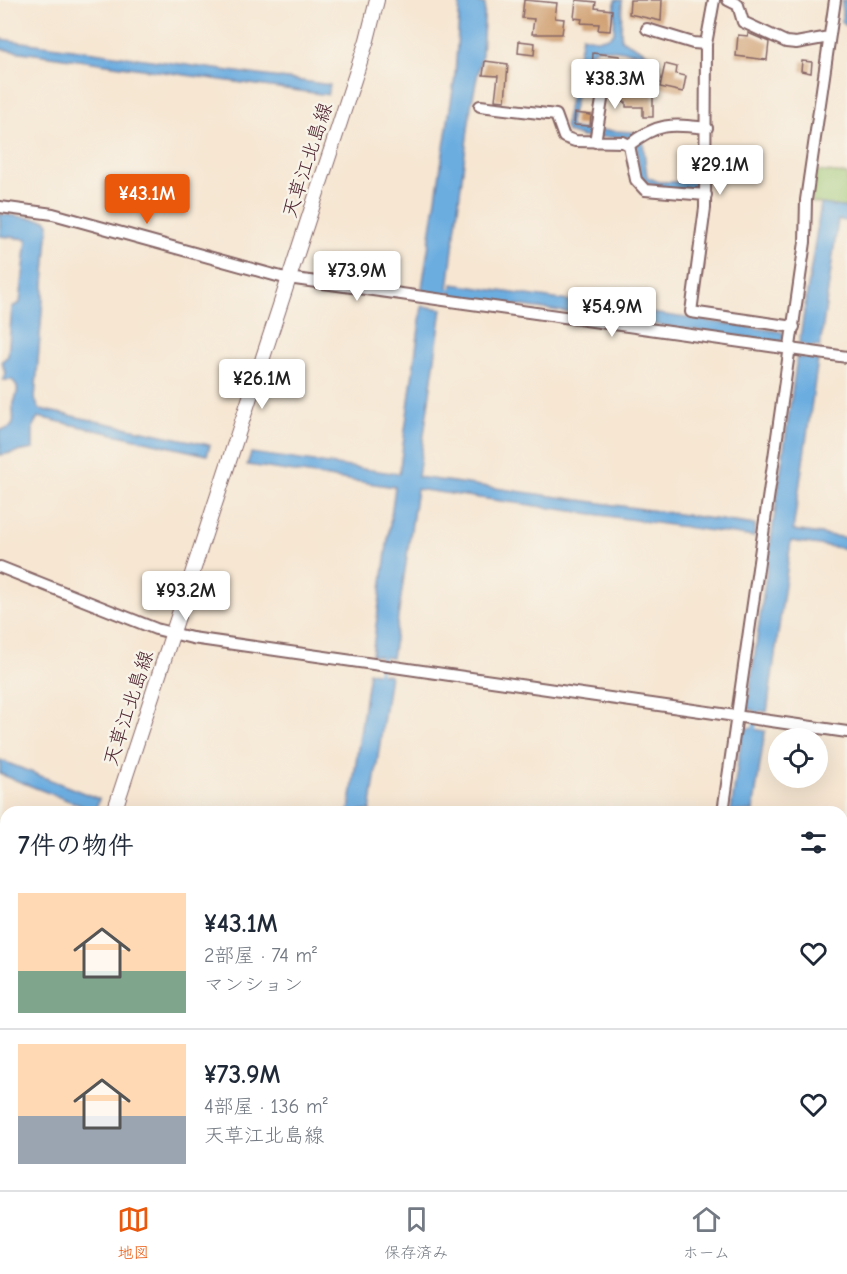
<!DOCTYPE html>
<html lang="ja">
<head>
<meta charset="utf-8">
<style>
	:root { --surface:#fff; --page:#f2f2f3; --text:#1f2937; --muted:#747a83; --line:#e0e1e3; --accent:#ea580c }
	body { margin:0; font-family:"Comic Neue","Klee One",sans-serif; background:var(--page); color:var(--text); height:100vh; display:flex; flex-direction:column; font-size:22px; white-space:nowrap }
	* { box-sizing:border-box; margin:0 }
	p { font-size:20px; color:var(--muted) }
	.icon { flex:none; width:33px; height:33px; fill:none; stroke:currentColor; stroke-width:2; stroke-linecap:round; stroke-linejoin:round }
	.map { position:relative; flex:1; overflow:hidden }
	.side { position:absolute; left:0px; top:806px; width:848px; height:386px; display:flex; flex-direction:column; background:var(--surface); border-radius:18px 18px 0 0; box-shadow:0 6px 24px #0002 }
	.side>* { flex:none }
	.fabs { position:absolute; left:768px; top:728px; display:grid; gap:12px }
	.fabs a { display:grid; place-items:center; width:60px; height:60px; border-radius:50%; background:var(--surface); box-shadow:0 6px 24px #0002; font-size:30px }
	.price { position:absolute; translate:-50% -51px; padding:0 14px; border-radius:6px; background:#fff; color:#222; font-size:20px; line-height:39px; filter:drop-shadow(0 2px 3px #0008) }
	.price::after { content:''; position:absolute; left:50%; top:36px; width:18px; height:14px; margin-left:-9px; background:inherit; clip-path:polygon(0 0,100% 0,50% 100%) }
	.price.on { background:var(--accent); color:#fff }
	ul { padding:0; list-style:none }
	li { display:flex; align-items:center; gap:18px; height:150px; padding:0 18px }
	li+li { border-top:2px solid var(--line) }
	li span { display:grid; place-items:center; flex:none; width:168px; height:120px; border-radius:0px; color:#555 }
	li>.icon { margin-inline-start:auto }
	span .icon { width:72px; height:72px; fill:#fffc; stroke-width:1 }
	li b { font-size:26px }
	h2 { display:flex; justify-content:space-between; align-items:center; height:72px; padding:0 18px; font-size:26px }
	.tab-bar { display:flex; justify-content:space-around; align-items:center; height:84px; border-top:2px solid var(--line); background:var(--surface); font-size:16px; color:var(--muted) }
	.tab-bar a { display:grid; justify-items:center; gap:3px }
	.tab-bar .on { color:var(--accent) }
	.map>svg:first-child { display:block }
	.industrial { fill:#d1c0bc }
	.green { fill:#a0c874; stroke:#757450; stroke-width:1.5 }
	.water { fill:#6cade0; stroke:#5b6686; stroke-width:1.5 }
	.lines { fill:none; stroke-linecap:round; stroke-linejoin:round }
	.stream { stroke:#6cade0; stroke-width:4 }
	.building { fill:#ce9b6c }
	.minor-casing { stroke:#866565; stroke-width:14 }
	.tertiary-casing { stroke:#866565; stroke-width:16 }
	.minor { stroke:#fff; stroke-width:10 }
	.tertiary { stroke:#fff; stroke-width:14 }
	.labels { text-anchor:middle; stroke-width:5; stroke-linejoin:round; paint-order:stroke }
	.street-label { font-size:20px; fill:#4a1f2b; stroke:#f7f3e8 }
</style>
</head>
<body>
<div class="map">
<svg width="847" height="1190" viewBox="0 0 847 1190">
	<rect width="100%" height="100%" fill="#f7f3e8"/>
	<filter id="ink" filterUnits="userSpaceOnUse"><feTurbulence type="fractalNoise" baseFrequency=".0167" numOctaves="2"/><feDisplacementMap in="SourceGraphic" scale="12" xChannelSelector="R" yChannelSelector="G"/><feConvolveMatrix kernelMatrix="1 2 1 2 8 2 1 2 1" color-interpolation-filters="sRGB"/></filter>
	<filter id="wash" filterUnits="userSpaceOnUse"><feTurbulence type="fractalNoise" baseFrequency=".008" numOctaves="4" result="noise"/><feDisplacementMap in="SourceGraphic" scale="24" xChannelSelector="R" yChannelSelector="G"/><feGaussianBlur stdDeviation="1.35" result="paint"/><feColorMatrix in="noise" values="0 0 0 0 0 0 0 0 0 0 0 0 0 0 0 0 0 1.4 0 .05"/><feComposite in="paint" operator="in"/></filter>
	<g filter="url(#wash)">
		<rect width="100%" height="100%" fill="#f6e6d2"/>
		<path class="industrial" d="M 6,899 L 6,968 L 0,941 L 0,902 Z"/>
		<path class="green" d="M 631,61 L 661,65 L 656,83 L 629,78 Z
			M 816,171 L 847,174 L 847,208 L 811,202 Z
			M 107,1185 L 143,1185 L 142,1190 L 106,1190 Z"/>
		<path class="water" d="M 469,0 L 485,4 L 482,54 L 471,106 L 447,296 L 424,292 L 422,288 L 455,76 L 460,1 Z
			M 615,0 L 622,0 L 621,39 L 649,54 L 599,48 L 591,52 L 583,64 L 570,123 L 571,129 L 634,132 L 643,142 L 647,177 L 659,182 L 696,182 L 701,183 L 700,187 C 681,191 653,191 640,176 L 636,139 L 631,137 L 582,137 L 567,132 L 565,125 L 582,36 C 594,39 604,42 614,33 Z
			M 842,0 L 847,0 L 847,26 L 842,23 Z
			M 0,39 L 330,85 L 328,95 L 0,49 Z
			M 821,204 L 847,208 L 847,221 L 838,220 L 820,347 L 799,344 Z
			M 0,214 L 46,220 L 49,223 L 35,399 L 39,409 L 210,445 L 207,455 L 38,417 L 33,426 L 33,449 L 0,455 L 0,430 C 4,429 12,429 13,423 C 14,420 13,412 13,408 C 14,396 23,390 12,380 L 3,380 L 5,373 L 2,361 L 8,356 L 12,307 L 20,303 L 27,239 L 0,236 Z
			M 452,284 L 782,332 L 784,337 L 780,342 L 451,296 Z
			M 422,306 L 442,309 L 418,477 L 755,525 L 754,537 L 417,489 L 392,658 L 372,655 L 395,487 L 247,465 L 251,453 L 399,474 Z
			M 797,357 L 818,360 L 793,530 L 847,538 L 847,549 L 791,541 L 767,712 L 747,709 Z
			M 369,672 L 390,675 L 370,811 L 349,811 Z
			M 743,727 L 765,731 L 753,811 L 731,811 Z
			M 0,760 L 99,799 L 95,811 L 0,774 Z
			M 463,1185 L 537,1185 L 567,1190 L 508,1190 Z
			M 697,1185 L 760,1185 L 796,1190 L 697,1190 Z"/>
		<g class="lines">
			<path class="stream" d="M 448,290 L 451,290
				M 807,359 L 809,345
				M 379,674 L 382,657
				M 754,729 L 757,710"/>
		</g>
		<g id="blocks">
			<path class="building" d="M 524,0 L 557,3 L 555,18 L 564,19 L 562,34 L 532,34 L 534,19 L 522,18 Z
				M 576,0 L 596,2 L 595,8 L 612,10 L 610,31 L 598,30 L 599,24 L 581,23 L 582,19 L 574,18 Z
				M 630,0 L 662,0 L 661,21 L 629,14 Z
				M 748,33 L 769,42 L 767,60 L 736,56 L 738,35 L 748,36 Z
				M 519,41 L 535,43 L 534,55 L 518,53 Z
				M 593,53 L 620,56 L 618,73 L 592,70 Z
				M 485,61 L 508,64 L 505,101 L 495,100 L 498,76 L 483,75 Z
				M 802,61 L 812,62 L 811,73 L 801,71 Z
				M 665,64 L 677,67 L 676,74 L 686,76 L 683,92 L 660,87 Z
				M 617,83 L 642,86 L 642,92 L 653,92 L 653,117 L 643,117 L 643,107 L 626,107 L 626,102 L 619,102 Z
				M 575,113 L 591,115 L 590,126 L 574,125 Z"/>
		</g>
	</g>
	<g filter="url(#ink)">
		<use href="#blocks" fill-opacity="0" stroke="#866565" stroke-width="1.5"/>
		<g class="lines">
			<g class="minor-casing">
				<path id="minor" d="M 714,0 L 706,44 L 705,208 L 691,312 L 794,327
					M 728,0 L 738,5 L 743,22 L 786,42 L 796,43 L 829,37
					M 647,29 L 693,43 L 706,44
					M 480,106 L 556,115 L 564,137 L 575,141 L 623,142 L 629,145 L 636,180 L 645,190 L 706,195
					M 595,142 L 604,88
					M 629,145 C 658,122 672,124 707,128
					M 0,207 L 53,214 L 281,277 L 847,357
					M 0,567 L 156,629 L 192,638 L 847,732
					M 723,812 L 805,242 L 806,200 L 835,0
					M 0,899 L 6,895
					M 842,1067 L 847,1068
					M 690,1190 L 690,1185"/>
			</g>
			<g class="tertiary-casing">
				<path id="tertiary" d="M 114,812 L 367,40 L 377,0
					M 0,1163 L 6,1142"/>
			</g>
			<use href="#minor" class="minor"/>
			<use href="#tertiary" class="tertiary"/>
		</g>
	</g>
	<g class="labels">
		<g class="street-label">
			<text transform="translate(307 160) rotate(-72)" y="7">天草江北島線</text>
			<text transform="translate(128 708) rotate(-72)" y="7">天草江北島線</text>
		</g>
	</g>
</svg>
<div class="fabs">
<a><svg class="icon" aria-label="locate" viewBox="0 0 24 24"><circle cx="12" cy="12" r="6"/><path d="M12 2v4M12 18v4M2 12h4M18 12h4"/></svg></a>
</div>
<b class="price" style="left:615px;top:110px">¥38.3M</b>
<b class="price" style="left:720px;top:196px">¥29.1M</b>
<b class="price on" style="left:147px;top:225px">¥43.1M</b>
<b class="price" style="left:357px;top:302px">¥73.9M</b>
<b class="price" style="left:612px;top:338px">¥54.9M</b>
<b class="price" style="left:262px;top:410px">¥26.1M</b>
<b class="price" style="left:186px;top:622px">¥93.2M</b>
<section class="side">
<h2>7件の物件<svg class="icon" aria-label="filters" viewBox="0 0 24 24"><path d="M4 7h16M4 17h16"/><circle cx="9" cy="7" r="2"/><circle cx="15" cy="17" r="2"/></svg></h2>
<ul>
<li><span style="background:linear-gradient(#ffd9b3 65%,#7fa58c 0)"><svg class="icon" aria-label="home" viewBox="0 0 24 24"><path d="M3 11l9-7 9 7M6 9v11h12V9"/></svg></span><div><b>¥43.1M</b><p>2部屋 · 74 m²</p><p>マンション</p></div><svg class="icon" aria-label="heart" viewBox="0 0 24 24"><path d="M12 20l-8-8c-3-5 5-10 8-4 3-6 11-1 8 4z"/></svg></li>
<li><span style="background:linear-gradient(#ffd9b3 60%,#9aa5b1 0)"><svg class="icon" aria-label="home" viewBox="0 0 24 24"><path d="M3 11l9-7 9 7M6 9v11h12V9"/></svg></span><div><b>¥73.9M</b><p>4部屋 · 136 m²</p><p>天草江北島線</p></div><svg class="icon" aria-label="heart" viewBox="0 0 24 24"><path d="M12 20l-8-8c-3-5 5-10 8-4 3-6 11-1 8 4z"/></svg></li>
</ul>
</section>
</div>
<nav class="tab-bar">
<a class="on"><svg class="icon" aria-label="map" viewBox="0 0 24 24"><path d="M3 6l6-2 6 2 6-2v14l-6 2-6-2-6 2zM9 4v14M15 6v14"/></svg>地図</a>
<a><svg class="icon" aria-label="saved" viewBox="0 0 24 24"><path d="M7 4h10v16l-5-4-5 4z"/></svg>保存済み</a>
<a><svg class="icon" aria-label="home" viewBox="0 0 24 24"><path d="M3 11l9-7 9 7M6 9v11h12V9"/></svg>ホーム</a>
</nav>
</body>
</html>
